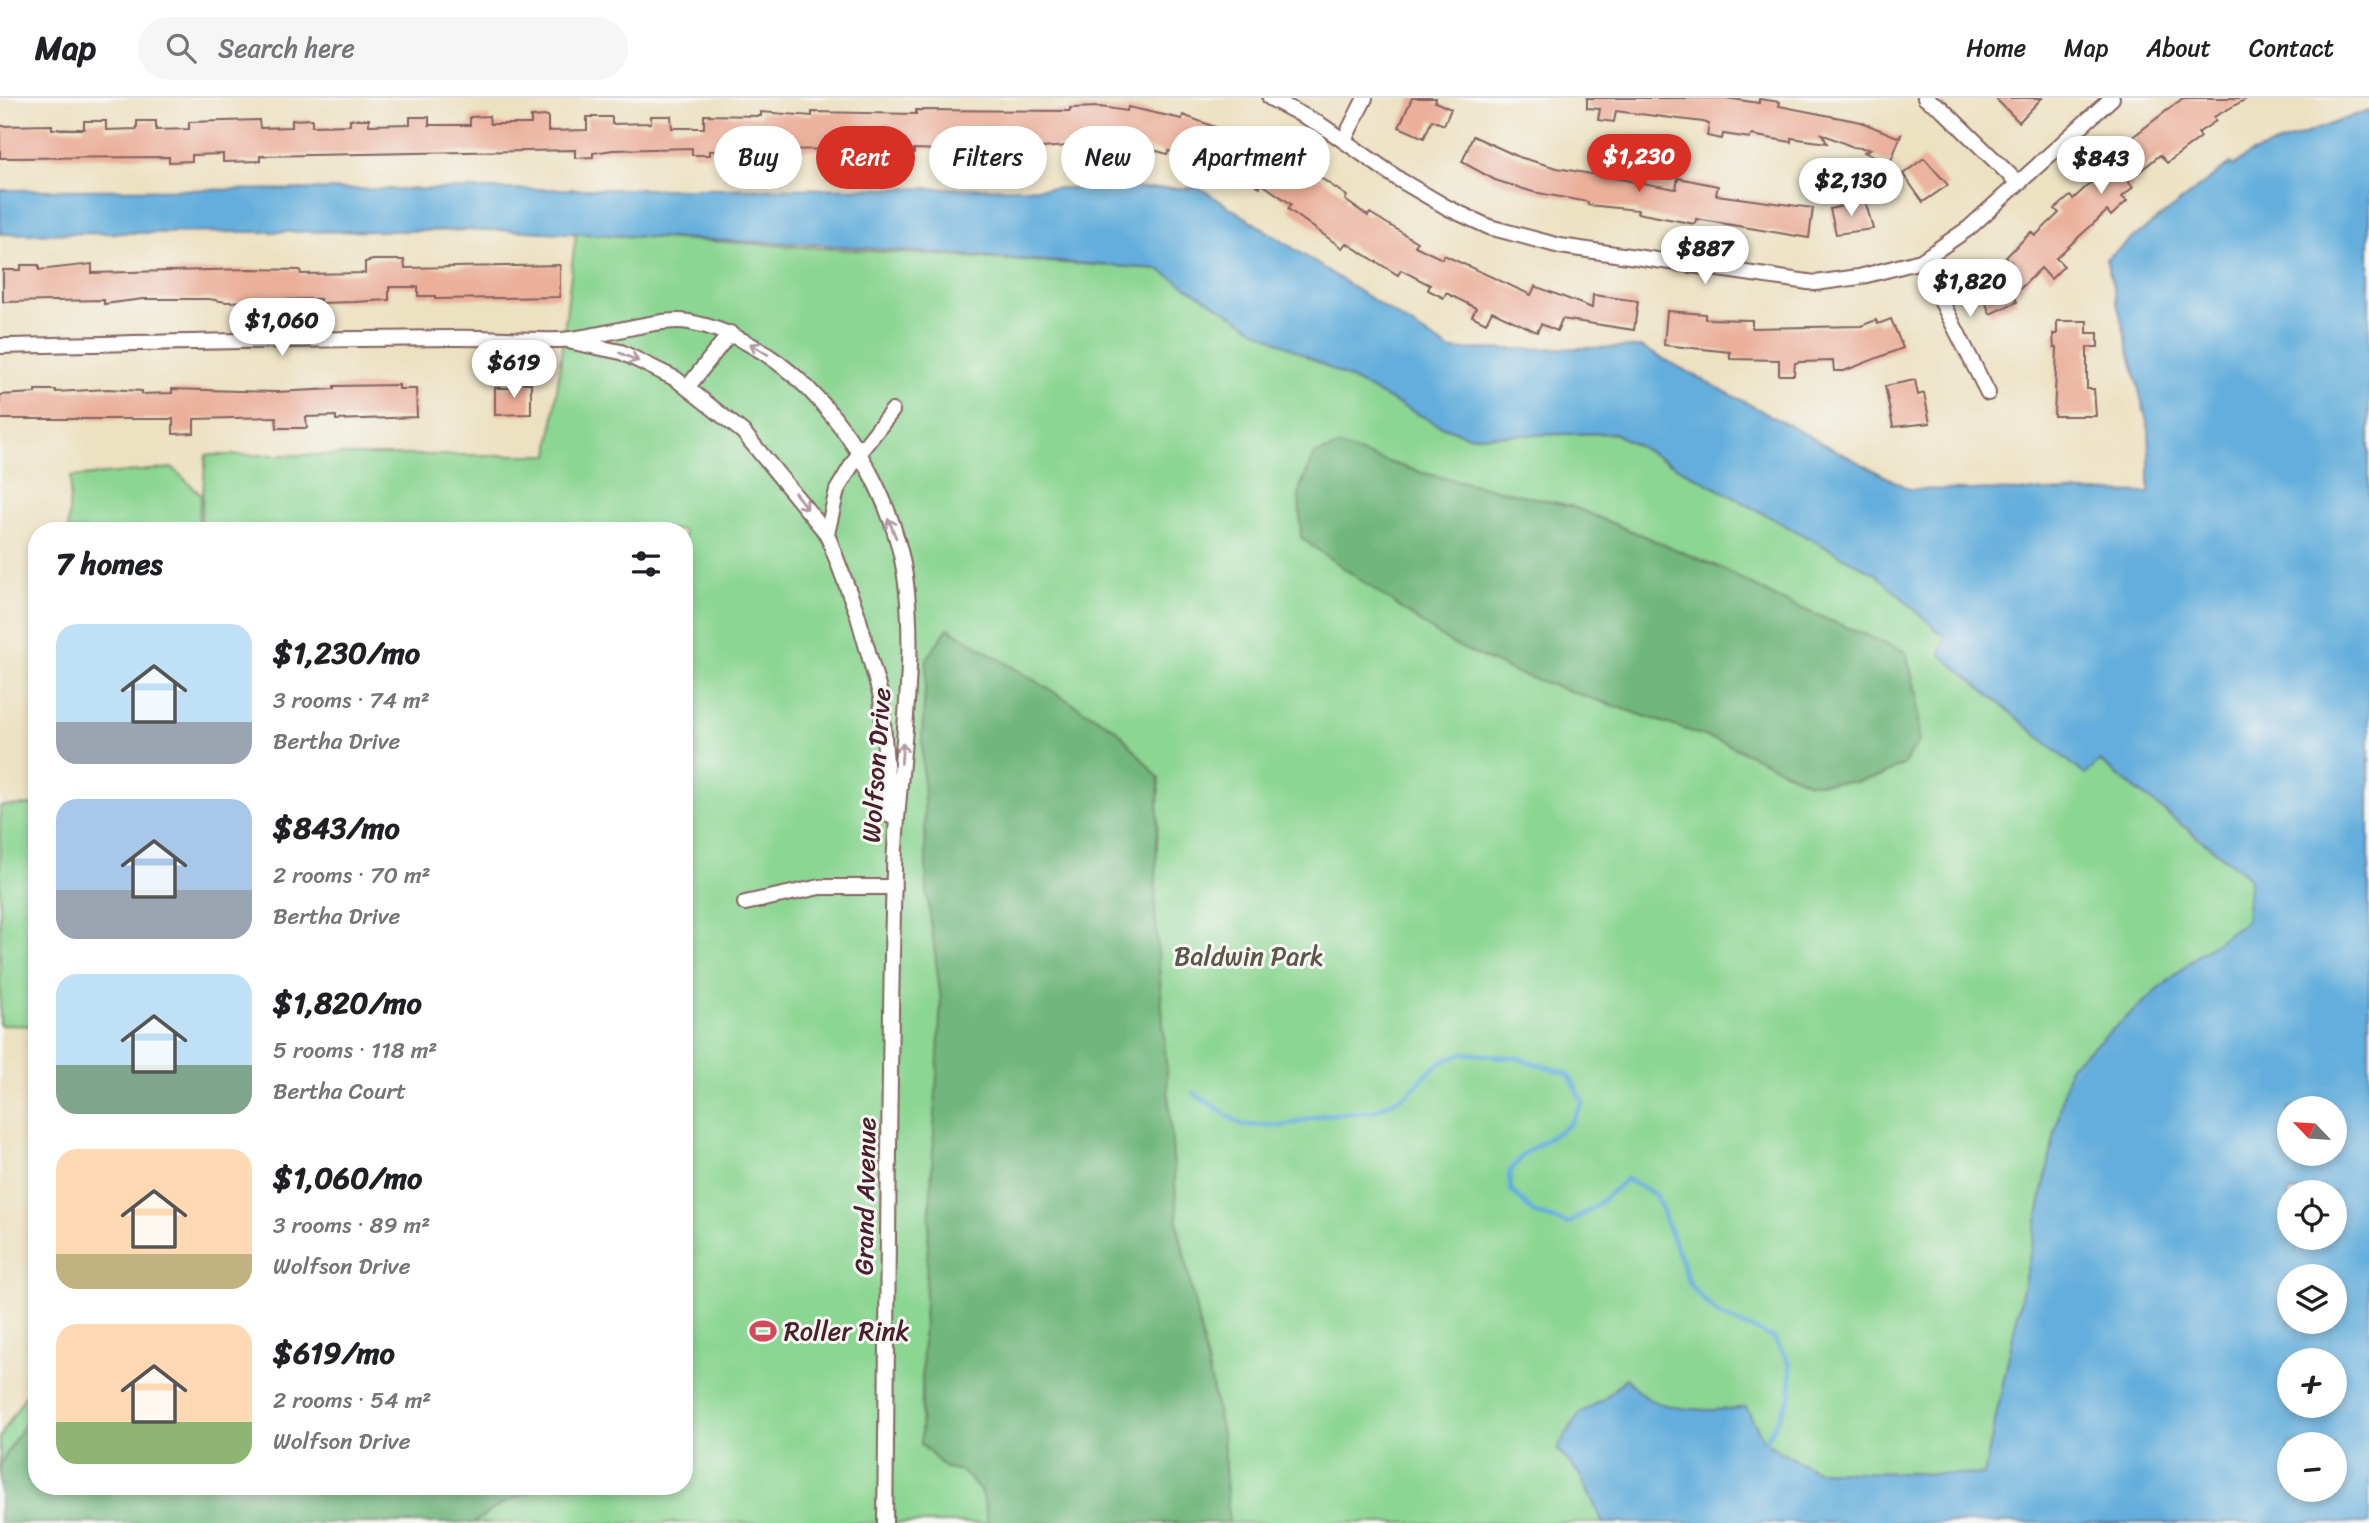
<!DOCTYPE html>
<html lang="en">
<head>
<meta charset="utf-8">
<style>
	:root { --surface:#fff; --page:#f6f6f6; --text:#202124; --muted:#757577; --line:#e0e0e0; --accent:#d93025 }
	body { margin:0; font-family:Sriracha,sans-serif; background:var(--page); color:var(--text); height:100vh; display:flex; flex-direction:column; font-size:26px; white-space:nowrap }
	* { box-sizing:border-box; margin:0 }
	p { font-size:23px; color:var(--muted) }
	.icon { flex:none; width:38px; height:38px; fill:none; stroke:currentColor; stroke-width:2; stroke-linecap:round; stroke-linejoin:round }
	.map { position:relative; flex:1; overflow:hidden }
	.drawer { position:absolute; left:28px; top:424px; width:665px; height:973px; display:flex; flex-direction:column; background:var(--surface); border-radius:28px; box-shadow:0 4px 10px #0003 }
	.drawer>* { flex:none }
	.hud { position:absolute; left:714px; top:28px; width:665px; height:63px; display:flex; gap:14px }
	.needle { width:46px; rotate:295deg }
	.buttons { position:absolute; left:2277px; top:998px; display:grid; gap:14px }
	.buttons a { display:grid; place-items:center; width:70px; height:70px; border-radius:50%; background:var(--surface); box-shadow:0 4px 10px #0003; font-size:35px }
	.price { position:absolute; translate:-50% -60px; padding:0 16px; border-radius:24px; background:#fff; color:#222; font-size:23px; line-height:46px; filter:drop-shadow(0 2px 4px #0008) }
	.price::after { content:''; position:absolute; left:50%; top:42px; width:21px; height:16px; margin-left:-10px; background:inherit; clip-path:polygon(0 0,100% 0,50% 100%) }
	.price.active { background:var(--accent); color:#fff }
	ul { padding:0; list-style:none }
	li { display:flex; align-items:center; gap:21px; height:175px; padding:0 28px }
	li span { display:grid; place-items:center; flex:none; width:196px; height:140px; border-radius:21px; color:#555 }
	li>.icon { margin-inline-start:auto }
	span .icon { width:84px; height:84px; fill:#fffc; stroke-width:1 }
	li b { font-size:30px }
	h2 { display:flex; justify-content:space-between; align-items:center; height:84px; padding:0 28px; font-size:30px }
	.chip { padding:0 24px; border-radius:32px; background:var(--surface); box-shadow:0 4px 10px #0003; font-size:24px; line-height:63px }
	.chip.active { background:var(--accent); color:#fff }
	header { display:flex; align-items:center; gap:42px; box-sizing:border-box; height:98px; padding:0 35px; background:var(--surface); border-bottom:2px solid var(--line) }
	header strong { font-size:33px }
	nav { display:flex; gap:38px; margin-inline-start:auto; font-size:24px }
	.search { width:490px; height:63px; background:var(--page); display:flex; align-items:center; gap:18px; box-sizing:border-box; padding:0 24px; border-radius:38px; color:var(--muted); font-size:26px }
	.map>svg:first-child { display:block }
	.green { fill:#8cd693; stroke:#6b7a5f; stroke-width:2 }
	.forest { fill:#71b77d; stroke:#5e6b54; stroke-width:2 }
	.water { fill:#64aedc; stroke:#576684; stroke-width:2; fill-rule:evenodd }
	.lines { fill:none; stroke-linecap:round; stroke-linejoin:round }
	.stream { stroke:#64aedc; stroke-width:5 }
	.building { fill:#ebaf9a }
	.street-casing { stroke:#836360; stroke-width:18 }
	.street { stroke:#fff; stroke-width:14 }
	.oneway { stroke:#ae9aa0 }
	.labels { text-anchor:middle; stroke-width:6; stroke-linejoin:round; paint-order:stroke }
	.street-label { font-size:26px; fill:#4a1f2b; stroke:#f6f6f2 }
	.park-label { font-size:26px; fill:#5e564a; stroke:#f6f6f2 }
	.poi-label { font-size:26px; fill:#4a1f2b; stroke:#f6f6f2; text-anchor:start }
</style>
</head>
<body>
<header>
<strong>Map</strong>
<div class="search"><svg class="icon" aria-label="search" viewBox="0 0 24 24"><circle cx="10" cy="10" r="6"/><path d="M15 15l6 6"/></svg>Search here</div>
<nav><a>Home</a><a>Map</a><a>About</a><a>Contact</a></nav>
</header>
<div class="map">
<svg width="2369" height="1425" viewBox="0 0 2369 1425">
	<rect width="100%" height="100%" fill="#f6f6f2"/>
	<filter id="ink" filterUnits="userSpaceOnUse"><feTurbulence type="fractalNoise" baseFrequency=".0143" numOctaves="2"/><feDisplacementMap in="SourceGraphic" scale="14" xChannelSelector="R" yChannelSelector="G"/><feConvolveMatrix kernelMatrix="1 2 1 2 8 2 1 2 1" color-interpolation-filters="sRGB"/></filter>
	<filter id="wash" filterUnits="userSpaceOnUse"><feTurbulence type="fractalNoise" baseFrequency=".00686" numOctaves="4" result="noise"/><feDisplacementMap in="SourceGraphic" scale="28" xChannelSelector="R" yChannelSelector="G"/><feGaussianBlur stdDeviation="1.57" result="paint"/><feColorMatrix in="noise" values="0 0 0 0 0 0 0 0 0 0 0 0 0 0 0 0 0 1.4 0 .05"/><feComposite in="paint" operator="in"/></filter>
	<g filter="url(#wash)">
		<rect width="100%" height="100%" fill="#ece1c1"/>
		<path class="green" d="M 576,135 L 1159,171 L 1291,250 L 1441,328 L 1469,338 L 1614,335 L 1876,476 L 1946,540 L 1940,556 L 2085,677 L 2099,663 L 2250,780 L 2247,823 L 2201,855 L 2069,969 L 1984,1377 L 1816,1373 L 1765,1345 L 1746,1309 C 1720,1314 1663,1314 1641,1297 C 1635,1292 1631,1285 1626,1280 L 1604,1301 L 1580,1315 L 1557,1351 L 1580,1377 L 1603,1425 L 0,1425 L 0,1339 L 37,1278 L 37,1388 L 684,1388 L 684,432 L 200,432 L 206,357 L 549,357 Z
			M 173,370 L 201,397 L 197,432 L 68,432 L 71,379 Z
			M 37,707 L 37,928 L 0,927 L 0,708 Z"/>
		<path class="forest" d="M 1339,348 L 1423,375 L 1571,408 L 1723,471 L 1776,500 L 1906,554 L 1917,597 L 1919,643 L 1903,667 L 1881,678 L 1854,684 L 1809,685 L 1725,645 L 1519,576 L 1450,545 L 1301,440 L 1299,393 L 1314,357 Z
			M 948,530 L 1117,632 L 1159,680 L 1155,814 L 1178,1127 L 1223,1340 L 1229,1425 L 988,1425 L 982,1394 L 962,1373 L 945,1370 L 921,1346 L 923,1239 L 941,902 L 927,794 L 922,641 L 927,560 Z
			M 37,1303 L 37,1388 L 545,1388 L 502,1406 L 473,1425 L 0,1425 L 0,1367 Z"/>
		<path class="water" d="M 2369,12 L 2369,1425 L 1603,1425 L 1580,1377 L 1557,1351 L 1580,1315 L 1604,1301 L 1626,1280 C 1631,1285 1635,1292 1641,1296 C 1663,1314 1720,1314 1746,1309 L 1765,1345 L 1816,1373 L 1984,1377 L 2069,969 L 2201,855 L 2246,823 L 2250,780 L 2100,663 L 2085,677 L 1940,556 L 1946,540 L 1876,476 L 1614,335 L 1469,338 L 1441,328 L 1256,232 L 1158,171 L 821,147 L 503,132 L 0,136 L 0,92 L 1200,90 L 1450,252 L 1641,249 L 1909,391 L 2149,395 L 2149,332 L 2106,161 L 2231,65 L 2233,68 L 2250,56 ZM 2289,1010 L 2334,1010 L 2334,1055 L 2289,1055 ZM 2289,1094 L 2334,1094 L 2334,1139 L 2289,1139 ZM 2289,1178 L 2334,1178 L 2334,1223 L 2289,1223 ZM 2289,1262 L 2334,1262 L 2334,1307 L 2289,1307 ZM 2289,1346 L 2334,1346 L 2334,1391 L 2289,1391 Z"/>
		<g class="lines">
			<path class="stream" d="M 1194,995 L 1242,1027 L 1284,1028 L 1324,1017 L 1375,1013 L 1407,996 L 1438,966 L 1463,955 L 1517,960 L 1569,976 L 1583,1005 L 1569,1027 L 1524,1056 L 1509,1075 L 1511,1092 L 1534,1115 L 1568,1126 L 1597,1107 L 1626,1081 L 1656,1097 L 1691,1189 L 1719,1217 L 1774,1240 L 1790,1266 L 1791,1297 L 1765,1345"/>
		</g>
		<g id="blocks">
			<path class="building" d="M 1412,0 L 1436,0 L 1435,4 L 1451,11 L 1444,27 L 1432,22 L 1424,40 L 1399,29 Z
				M 1587,0 L 1726,0 L 1759,5 L 1759,1 L 1780,4 L 1779,8 L 1861,24 L 1897,39 L 1901,37 L 1890,65 L 1864,54 L 1870,51 L 1853,49 L 1822,36 L 1827,45 L 1791,40 L 1791,44 L 1751,37 L 1750,40 L 1723,36 L 1722,41 L 1707,38 L 1709,26 L 1703,24 L 1616,13 L 1614,24 L 1598,22 L 1600,11 L 1587,10 Z
				M 1995,0 L 2042,0 L 2019,24 Z
				M 2183,0 L 2248,0 L 2214,19 L 2216,23 L 2198,35 L 2201,39 L 2167,65 L 2160,57 L 2128,83 L 2133,89 L 2122,99 L 2127,103 L 2111,118 L 2107,113 L 2056,160 L 2064,168 L 2051,181 L 2041,170 L 2014,197 L 2017,204 L 1990,216 L 1977,182 L 2012,165 L 2006,159 L 2031,134 L 2035,138 L 2059,115 L 2055,111 L 2070,98 L 2073,101 L 2096,80 L 2093,77 L 2136,41 L 2134,38 Z
				M 1100,9 L 1127,13 L 1128,9 L 1182,21 L 1183,17 L 1234,36 L 1236,32 L 1284,59 L 1286,56 L 1347,98 L 1345,102 L 1368,118 L 1370,115 L 1417,144 L 1415,148 L 1442,161 L 1444,157 L 1531,197 L 1535,188 L 1592,210 L 1593,197 L 1638,203 L 1634,232 L 1562,221 L 1557,233 L 1541,226 L 1537,234 L 1492,213 L 1486,225 L 1472,218 L 1476,210 L 1446,195 L 1444,200 L 1428,192 L 1430,187 L 1401,172 L 1398,177 L 1346,145 L 1342,150 L 1288,111 L 1291,106 L 1262,86 L 1260,89 L 1216,66 L 1215,69 L 1169,53 L 1167,56 L 1144,49 L 1144,54 L 1101,48 L 1068,48 L 1002,53 L 1002,49 L 967,50 L 967,53 L 914,51 L 914,55 L 899,55 L 899,51 L 862,51 L 862,57 L 845,57 L 845,51 L 710,53 L 710,57 L 692,57 L 692,50 L 613,52 L 593,55 L 593,59 L 575,60 L 575,52 L 260,58 L 260,63 L 223,64 L 223,56 L 192,57 L 192,63 L 169,64 L 169,59 L 0,60 L 0,28 L 52,27 L 52,31 L 84,31 L 84,23 L 106,23 L 106,32 L 137,31 L 137,23 L 156,23 L 156,32 L 189,31 L 189,24 L 259,22 L 260,30 L 292,29 L 292,22 L 312,21 L 312,28 L 350,27 L 350,21 L 369,21 L 369,27 L 410,26 L 410,19 L 429,19 L 429,27 L 470,27 L 470,19 L 489,18 L 490,26 L 531,26 L 531,19 L 548,18 L 548,33 L 587,32 L 587,19 L 612,19 L 612,26 L 651,25 L 651,18 L 671,18 L 672,30 L 704,30 L 704,17 L 761,18 L 761,14 L 812,18 L 812,14 L 916,16 L 916,12 L 1070,13 L 1070,10 Z
				M 1473,38 L 1519,59 L 1557,70 L 1676,91 L 1678,80 L 1718,88 L 1716,97 L 1813,110 L 1809,140 L 1696,121 L 1695,126 L 1637,115 L 1638,112 L 1588,107 L 1588,104 L 1533,94 L 1495,82 L 1462,64 Z
				M 1924,60 L 1948,87 L 1923,104 L 1903,76 Z
				M 1865,102 L 1873,131 L 1836,136 L 1830,111 Z
				M 373,162 L 404,162 L 405,170 L 560,167 L 560,199 L 435,201 L 435,198 L 418,198 L 418,189 L 389,189 L 389,202 L 354,204 L 320,205 L 320,201 L 311,201 L 226,204 L 209,201 L 143,201 L 104,206 L 104,202 L 3,204 L 3,172 L 21,172 L 21,167 L 39,167 L 39,172 L 92,166 L 92,175 L 249,171 L 300,172 L 301,176 L 365,175 L 365,164 Z
				M 1667,213 L 1705,216 L 1705,221 L 1752,222 L 1752,230 L 1861,228 L 1876,222 L 1878,226 L 1891,221 L 1903,250 L 1844,273 L 1834,273 L 1833,263 L 1799,264 L 1795,265 L 1794,277 L 1779,277 L 1779,262 L 1730,261 L 1730,254 L 1664,247 Z
				M 2057,223 L 2087,223 L 2087,235 L 2098,235 L 2098,249 L 2087,249 L 2087,291 L 2094,291 L 2096,318 L 2054,318 L 2057,250 L 2054,250 L 2053,236 L 2057,236 Z
				M 1915,282 L 1918,297 L 1924,295 L 1930,325 L 1893,329 L 1885,288 Z
				M 512,285 L 531,285 L 531,316 L 495,317 L 495,290 L 512,290 Z
				M 399,287 L 399,291 L 416,291 L 417,319 L 336,322 L 336,318 L 306,319 L 307,330 L 277,330 L 276,319 L 194,321 L 194,335 L 173,336 L 173,321 L 0,321 L 0,297 L 35,295 L 35,292 L 56,292 L 56,294 L 108,291 L 142,293 L 142,296 L 172,295 L 172,291 L 276,294 L 334,291 L 334,288 Z"/>
		</g>
	</g>
	<g filter="url(#ink)">
		<use href="#blocks" fill-opacity="0" stroke="#836360" stroke-width="2"/>
		<g class="lines">
			<g class="street-casing">
				<path id="street" d="M 1270,0 L 1321,27 L 1400,82 L 1448,110 L 1489,129 L 1560,148 L 1815,185 L 1859,179 L 1921,163 L 1969,130 L 2112,0
					M 1925,0 L 1941,10 L 2018,85
					M 1344,42 L 1365,0
					M 1921,163 L 1988,295
					M 572,244 L 621,254 L 676,281 L 743,334 L 827,436 L 857,515 L 881,599 L 890,718
					M 0,248 C 150,245 300,241 450,240 C 487,239 524,243 560,242 C 595,241 660,218 689,224 C 791,243 872,348 898,445 C 925,540 896,675 894,774 C 888,991 888,1208 885,1425
					M 687,290 L 730,235
					M 827,436 L 837,392 L 859,355 L 892,313
					M 745,805 L 820,789 L 894,789"/>
			</g>
			<use href="#street" class="street"/>
		</g>
		<defs><path id="oneway-shaft" d="M-6 0H5M1.5-3L5.5 0L1.5 3" fill="none" stroke-width="1.6" stroke-linecap="round" stroke-linejoin="round" transform="scale(1.75)"/></defs>
		<g class="oneway">
			<use href="#oneway-shaft" transform="translate(759 251) rotate(-148)"/>
			<use href="#oneway-shaft" transform="translate(629 259) rotate(24)"/>
			<use href="#oneway-shaft" transform="translate(801 403) rotate(52)"/>
			<use href="#oneway-shaft" transform="translate(892 430) rotate(-112)"/>
			<use href="#oneway-shaft" transform="translate(902 655) rotate(-86)"/>
		</g>
	</g>
	<defs>
		<g id="stadium-bare" transform="scale(2.1)"><path d="M0-5a6.5 5 0 1 0 0 10a6.5 5 0 1 0 0-10ZM-3.5-1.8h7v3.6h-7Z" fill="#d1495b" stroke="#f6f6f2" stroke-width="2.5" paint-order="stroke"/></g>
	</defs>
	<g fill-rule="evenodd">
		<use href="#stadium-bare" x="763" y="1233"/>
	</g>
	<g class="labels">
		<g class="street-label">
			<text transform="translate(876 667) rotate(-86)" y="9">Wolfson Drive</text>
			<text transform="translate(865 1098) rotate(-89)" y="9">Grand Avenue</text>
		</g>
		<g class="park-label">
			<text x="1249" y="867">Baldwin Park</text>
		</g>
		<g class="poi-label">
			<text x="784" y="1242">Roller Rink</text>
		</g>
	</g>
</svg>
<div class="buttons">
<a><svg class="needle" viewBox="-14 -14 28 28"><path d="M0-13l5 13h-10z" fill="#e53935"/><path d="M0 13l5-13h-10z" fill="#757577"/></svg></a>
<a><svg class="icon" aria-label="locate" viewBox="0 0 24 24"><circle cx="12" cy="12" r="6"/><path d="M12 2v4M12 18v4M2 12h4M18 12h4"/></svg></a>
<a><svg class="icon" aria-label="layers" viewBox="0 0 24 24"><path d="M12 4l9 5-9 5-9-5zM3 14l9 5 9-5"/></svg></a>
<a>+</a>
<a>−</a>
</div>
<b class="price active" style="left:1639px;top:96px">$1,230</b>
<b class="price" style="left:2101px;top:98px">$843</b>
<b class="price" style="left:1851px;top:120px">$2,130</b>
<b class="price" style="left:1705px;top:188px">$887</b>
<b class="price" style="left:1970px;top:221px">$1,820</b>
<b class="price" style="left:282px;top:260px">$1,060</b>
<b class="price" style="left:514px;top:302px">$619</b>
<div class="hud">
<a class="chip">Buy</a>
<a class="chip active">Rent</a>
<a class="chip">Filters</a>
<a class="chip">New</a>
<a class="chip">Apartment</a>
</div>
<section class="drawer">
<h2>7 homes<svg class="icon" aria-label="filters" viewBox="0 0 24 24"><path d="M4 7h16M4 17h16"/><circle cx="9" cy="7" r="2"/><circle cx="15" cy="17" r="2"/></svg></h2>
<ul>
<li><span style="background:linear-gradient(#bfe0f5 70%,#9aa5b1 0)"><svg class="icon" aria-label="home" viewBox="0 0 24 24"><path d="M3 11l9-7 9 7M6 9v11h12V9"/></svg></span><div><b>$1,230/mo</b><p>3 rooms · 74 m²</p><p>Bertha Drive</p></div></li>
<li><span style="background:linear-gradient(#a9c7e8 65%,#9aa5b1 0)"><svg class="icon" aria-label="home" viewBox="0 0 24 24"><path d="M3 11l9-7 9 7M6 9v11h12V9"/></svg></span><div><b>$843/mo</b><p>2 rooms · 70 m²</p><p>Bertha Drive</p></div></li>
<li><span style="background:linear-gradient(#bfe0f5 65%,#7fa58c 0)"><svg class="icon" aria-label="home" viewBox="0 0 24 24"><path d="M3 11l9-7 9 7M6 9v11h12V9"/></svg></span><div><b>$1,820/mo</b><p>5 rooms · 118 m²</p><p>Bertha Court</p></div></li>
<li><span style="background:linear-gradient(#ffd9b3 75%,#c2b280 0)"><svg class="icon" aria-label="home" viewBox="0 0 24 24"><path d="M3 11l9-7 9 7M6 9v11h12V9"/></svg></span><div><b>$1,060/mo</b><p>3 rooms · 89 m²</p><p>Wolfson Drive</p></div></li>
<li><span style="background:linear-gradient(#ffd9b3 70%,#8fb573 0)"><svg class="icon" aria-label="home" viewBox="0 0 24 24"><path d="M3 11l9-7 9 7M6 9v11h12V9"/></svg></span><div><b>$619/mo</b><p>2 rooms · 54 m²</p><p>Wolfson Drive</p></div></li>
</ul>
</section>
</div>
</body>
</html>
